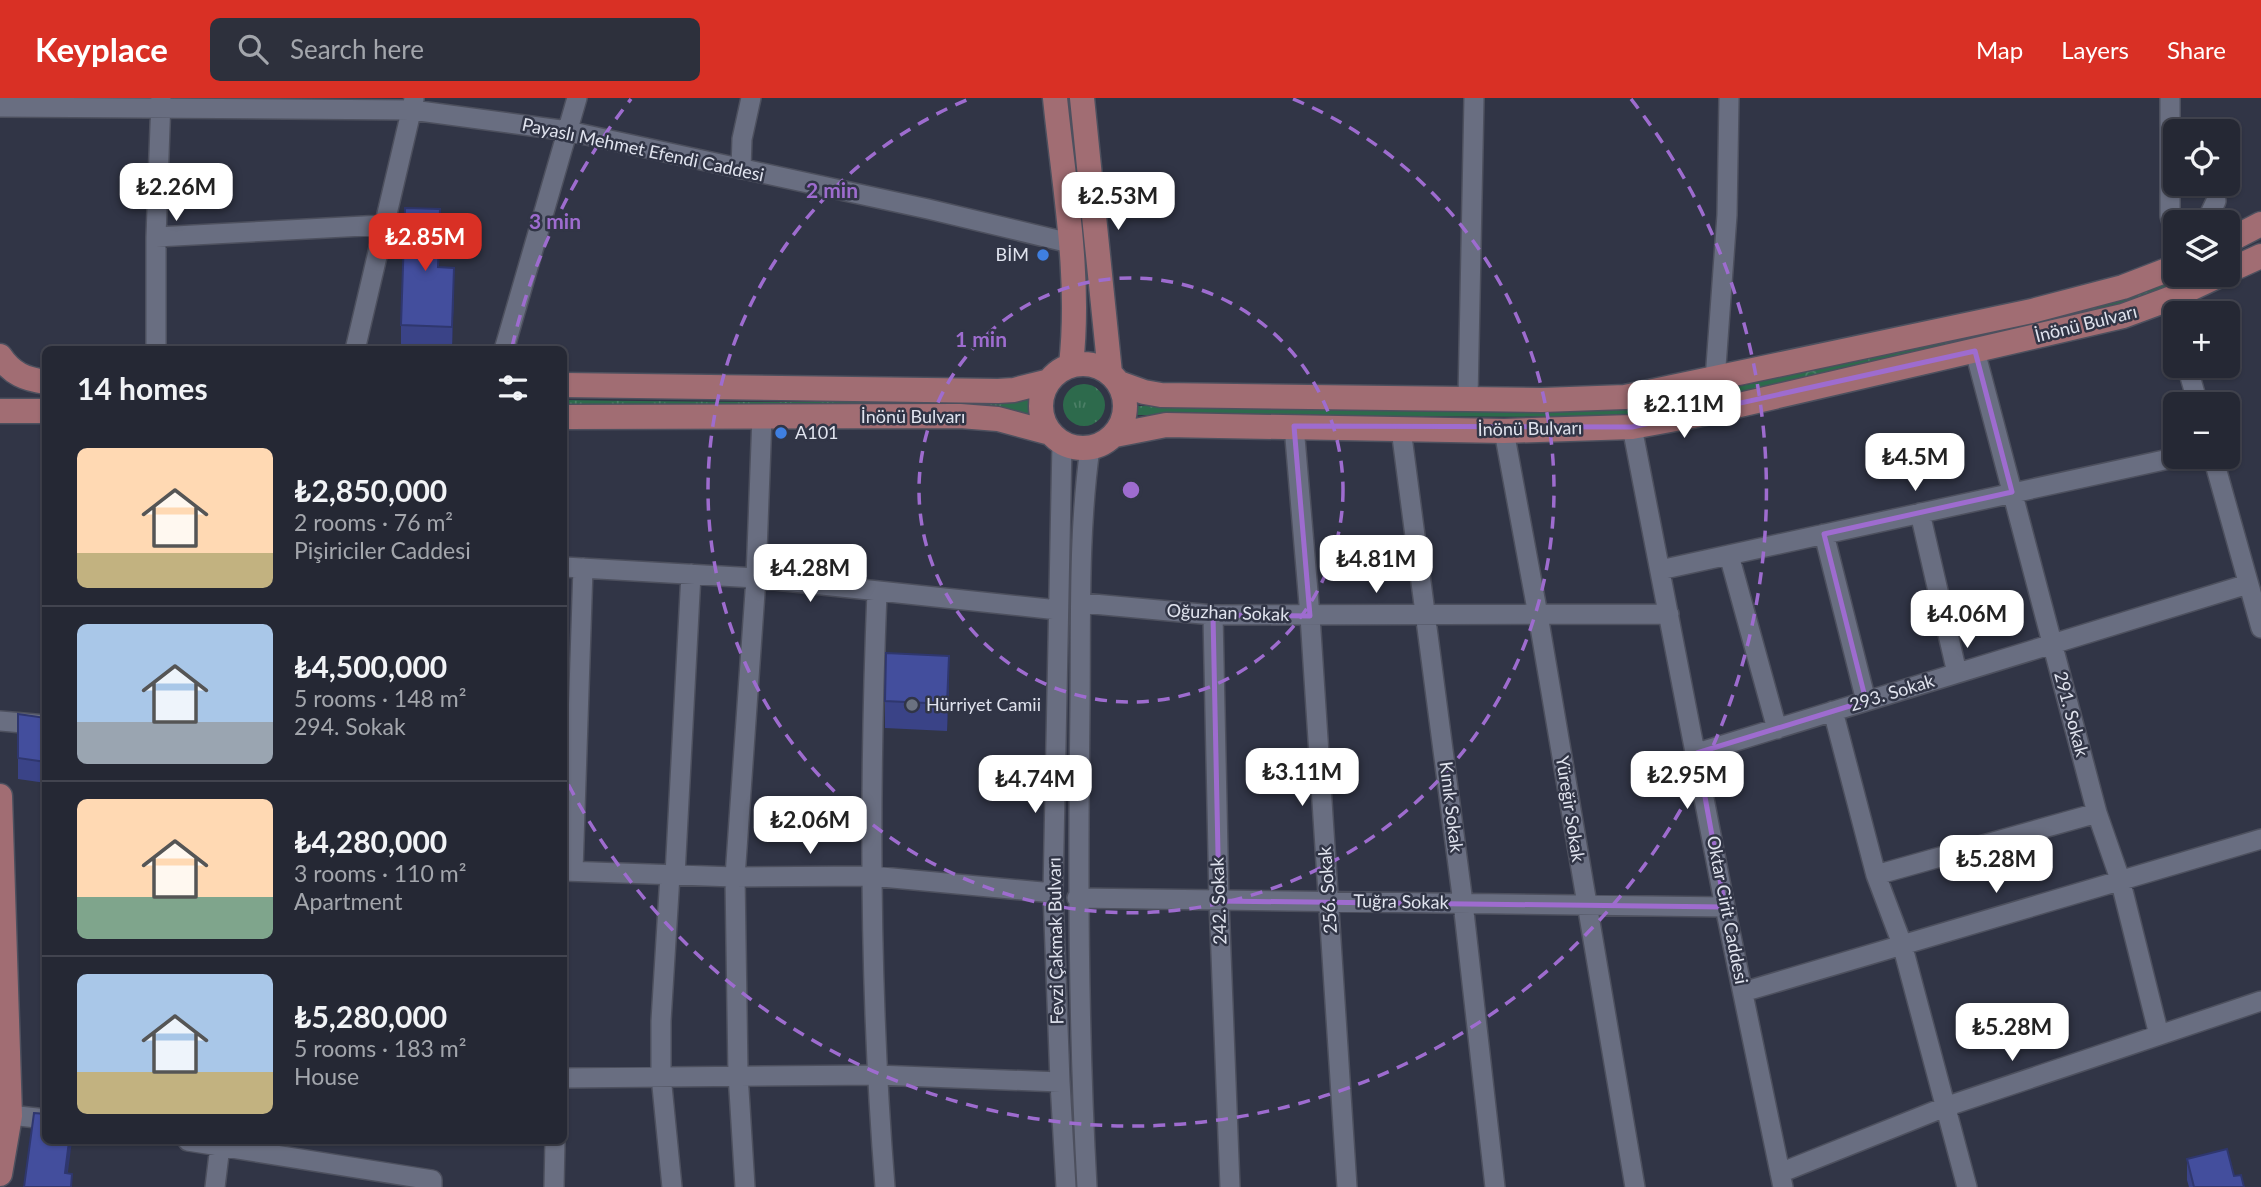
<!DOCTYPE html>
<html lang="en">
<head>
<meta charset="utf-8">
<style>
	:root { --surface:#252834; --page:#2d303c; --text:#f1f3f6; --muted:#a3a6ac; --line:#42444f; --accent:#d93025 }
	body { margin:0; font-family:Lato,sans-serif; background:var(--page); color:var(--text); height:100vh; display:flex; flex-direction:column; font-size:26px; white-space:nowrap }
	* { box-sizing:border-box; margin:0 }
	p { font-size:23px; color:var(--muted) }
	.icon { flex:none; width:38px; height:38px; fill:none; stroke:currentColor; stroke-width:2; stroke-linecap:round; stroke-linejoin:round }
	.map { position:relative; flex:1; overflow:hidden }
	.side { position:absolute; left:42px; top:248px; width:525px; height:798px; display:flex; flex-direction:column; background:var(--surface); border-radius:10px; box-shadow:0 2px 5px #0004,0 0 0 2px var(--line) }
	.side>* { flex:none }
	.controls { position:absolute; left:2163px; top:21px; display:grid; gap:14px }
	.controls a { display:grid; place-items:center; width:77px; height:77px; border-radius:10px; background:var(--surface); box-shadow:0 2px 5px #0004,0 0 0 2px var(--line); font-size:35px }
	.price { position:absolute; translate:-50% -60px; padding:0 16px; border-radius:14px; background:#fff; color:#222; font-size:23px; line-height:46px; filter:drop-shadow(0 2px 4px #0008) }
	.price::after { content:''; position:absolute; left:50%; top:42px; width:21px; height:16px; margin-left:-10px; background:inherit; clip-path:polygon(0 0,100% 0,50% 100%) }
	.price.selected { background:var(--accent); color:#fff }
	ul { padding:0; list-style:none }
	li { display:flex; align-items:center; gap:21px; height:175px; padding:0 35px }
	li+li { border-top:2px solid var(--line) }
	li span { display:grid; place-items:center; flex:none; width:196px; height:140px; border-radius:10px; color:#555 }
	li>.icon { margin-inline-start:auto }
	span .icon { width:84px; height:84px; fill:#fffc; stroke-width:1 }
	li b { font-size:30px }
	h2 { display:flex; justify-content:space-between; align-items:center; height:84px; padding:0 35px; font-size:30px }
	header { display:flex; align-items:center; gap:42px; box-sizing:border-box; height:98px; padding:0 35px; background:var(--accent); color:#fff }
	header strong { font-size:33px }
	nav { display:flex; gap:38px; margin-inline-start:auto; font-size:24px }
	.search { width:490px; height:63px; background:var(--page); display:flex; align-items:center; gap:18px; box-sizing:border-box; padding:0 24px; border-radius:10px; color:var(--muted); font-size:26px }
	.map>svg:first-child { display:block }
	.grass { fill:url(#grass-tufts) }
	.forest { fill:url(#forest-crowns) }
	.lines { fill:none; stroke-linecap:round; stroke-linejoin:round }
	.minor-casing { stroke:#4d505e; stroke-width:22 }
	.major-casing { stroke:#4d505e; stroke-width:27 }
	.minor { stroke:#696e81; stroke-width:19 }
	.major { stroke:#a16d73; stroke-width:24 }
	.wall { fill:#3a4387 }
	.shaded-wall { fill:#2f376e }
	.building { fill:#434e9d; stroke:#2f376e; stroke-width:2 }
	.marked { fill:none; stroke:#9e6ccf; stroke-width:5; stroke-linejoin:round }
	.ring { fill:none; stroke:#9e6ccf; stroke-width:3.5; stroke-dasharray:12 9 }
	.shop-dot { fill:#3f7fe0; stroke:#313546; stroke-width:2.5 }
	.worship-dot { fill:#6b7280; stroke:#313546; stroke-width:2.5 }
	.labels { text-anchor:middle; stroke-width:5; stroke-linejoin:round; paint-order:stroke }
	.street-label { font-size:18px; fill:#e0e3ee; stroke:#313546 }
	.poi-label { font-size:18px; fill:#e0e3ee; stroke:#313546; text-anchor:start }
	.centre { fill:#9e6ccf; stroke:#313546; stroke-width:3.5 }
	.ring-label { font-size:21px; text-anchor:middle; font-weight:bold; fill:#9e6ccf; stroke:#313546; stroke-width:5; stroke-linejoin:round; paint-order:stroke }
</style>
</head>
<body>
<header>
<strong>Keyplace</strong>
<div class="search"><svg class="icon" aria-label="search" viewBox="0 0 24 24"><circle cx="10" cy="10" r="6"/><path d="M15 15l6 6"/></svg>Search here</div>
<nav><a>Map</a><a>Layers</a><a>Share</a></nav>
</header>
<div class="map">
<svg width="2261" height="1089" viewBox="0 0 2261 1089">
	<defs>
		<pattern id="grass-tufts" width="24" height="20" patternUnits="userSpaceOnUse" patternTransform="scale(1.75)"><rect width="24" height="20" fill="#2d6a4c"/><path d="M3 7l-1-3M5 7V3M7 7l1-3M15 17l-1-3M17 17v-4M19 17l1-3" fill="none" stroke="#4b7f66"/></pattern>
		<pattern id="forest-crowns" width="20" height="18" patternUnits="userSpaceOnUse" patternTransform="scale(1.75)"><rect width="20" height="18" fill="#2d6a4c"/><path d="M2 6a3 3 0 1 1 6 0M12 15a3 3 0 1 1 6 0" fill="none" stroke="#4b7f66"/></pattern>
	</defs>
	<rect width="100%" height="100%" fill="#313546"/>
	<path class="grass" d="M1063 307a21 21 0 1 1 42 0a21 21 0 1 1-42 0Z
		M 1029,297 L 1030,319 L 1009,311 L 564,308 L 564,302 C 719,304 874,307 1029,297 Z"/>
	<path class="forest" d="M 2182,177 L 2200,177 L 2161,197 L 1662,315 L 1615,319 L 1136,317 L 1136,308 L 1614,311 L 1661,306 L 1698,298 L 2123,200 L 2157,189 Z"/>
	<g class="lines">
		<g class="minor-casing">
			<path id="minor" d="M 2170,0 L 2170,118 L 2175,134
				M 0,9 L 412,12 L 568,33 L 928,111 L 1070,145
				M 741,71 L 742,41 L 751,0
				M 2206,124 L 2216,103
				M 156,139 L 383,127
				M 2169,201 L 2175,224
				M 156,252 L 156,139 L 161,1
				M 355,252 L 414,1
				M 504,252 L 577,0
				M 1975,253 L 2097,715 L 2120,781 L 2159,937
				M 2187,268 L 2198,306
				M 1715,282 L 1727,117 L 1729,0
				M 1468,300 L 1474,0
				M 1294,328 L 1310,518 L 1347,1089
				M 1632,329 L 1725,809 L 1783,1089
				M 1401,331 L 1463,805 L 1495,1089
				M 1504,333 L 1538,517 L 1635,1089
				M 1062,345 L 1053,795 L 1060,984 L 1066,1089
				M 2213,359 L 2261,530
				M 1920,415 L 1957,575
				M 1824,436 L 1866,603
				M 1729,457 L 1777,631
				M 564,469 L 756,480 L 1058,512
				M 1660,472 L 2178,359
				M 877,494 C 869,692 869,891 885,1089
				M 1082,505 L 1213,517 L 1669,516
				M 1213,517 L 1219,803 L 1230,1089
				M 1833,613 L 1876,777 L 1902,846 L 1967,1089
				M 0,623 L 46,627
				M 1697,655 L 2248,486
				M 564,773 L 735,779 L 871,778 L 1053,795
				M 573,773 L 583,470
				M 670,777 L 661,923 L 661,978 L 672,1089
				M 675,777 L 691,476
				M 1876,777 L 2097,715
				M 1077,800 L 1725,809
				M 1743,894 L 2261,741
				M 564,980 L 876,977 L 1060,984
				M 0,1016 L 46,1021
				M 188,1043 L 432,1082 L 432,1089
				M 1780,1075 L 1945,1009 L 2261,903
				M 215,1089 L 220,1048
				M 554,1089 L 555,1043
				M 745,1089 L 738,976 L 735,779 L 756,480 L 762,319
				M 1087,1089 C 1078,929 1078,770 1080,610 C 1081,524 1078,436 1090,350"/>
		</g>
		<g class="major-casing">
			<path id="major" d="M 1055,0 C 1064,88 1081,179 1071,267
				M 1082,0 L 1110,275
				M 2228,143 L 2261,126
				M 2228,173 L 2261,158
				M 0,258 C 12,276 25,281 46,284
				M1041 308a42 42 0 1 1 84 0a42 42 0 1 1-84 0Z
				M 1119,285 L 1144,294 L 1161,297 L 1542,302 L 1625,299 L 2032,213 L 2123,189 L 2175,169
				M 564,287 L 998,293 L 1014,292 L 1049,283
				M 0,313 L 46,313
				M 564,319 L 960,318 L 998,321 L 1050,335
				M 1115,337 L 1166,327 L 1504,333 L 1632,329 L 1692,318 L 2123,218 L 2169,201 L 2220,177
				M 0,698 L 10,1018 L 0,1076"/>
		</g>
		<use href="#minor" class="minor"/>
		<use href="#major" class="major"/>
	</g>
	<path class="wall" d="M 440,132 L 439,169 L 454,190 L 452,250 L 401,248 L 401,227 Z
		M 949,585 L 947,633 L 885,630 L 885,603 Z
		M 18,616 L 46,620 L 46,685 L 18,681 Z
		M 2187,1061 L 2234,1078 L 2244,1089 L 2189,1089 L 2187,1082 Z"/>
	<path class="shaded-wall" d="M 454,170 L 454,190 L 452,250 L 452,229 Z
		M 949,558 L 949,585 L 947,633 L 947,606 Z
		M 69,1043 L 72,1043 L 66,1089 L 65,1075 Z"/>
	<path class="building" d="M 405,110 L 440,111 L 438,169 L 454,170 L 452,229 L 401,227 Z
		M 886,555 L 949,558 L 947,606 L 885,603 Z
		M 18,616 L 46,620 L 46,664 L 18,660 Z
		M 34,1015 L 46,1016 L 46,1043 L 69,1043 L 65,1075 L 72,1076 L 71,1089 L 24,1089 Z
		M 2227,1051 L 2234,1078 L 2241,1077 L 2244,1089 L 2194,1089 L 2187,1061 Z"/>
	<path class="marked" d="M 1975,253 L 2012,394 L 1824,436 L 1866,603 L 1697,655 L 1725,809 L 1219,803 L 1213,517 L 1310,518 L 1294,328 L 1632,329 Z"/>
	<g class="ring">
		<circle cx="1131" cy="392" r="212"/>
		<path d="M1293 1A423 423 0 1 1 969 1"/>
		<path d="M512 249A635 635 0 0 1 631 1M1631 1A635 635 0 1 1 565 680"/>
	</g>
	<g class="shop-dot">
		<circle cx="1043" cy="157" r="7"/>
		<circle cx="781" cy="335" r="7"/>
	</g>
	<circle class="worship-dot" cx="912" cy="607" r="7"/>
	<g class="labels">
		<g class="street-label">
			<text transform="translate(643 52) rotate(12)" y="6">Payaslı Mehmet Efendi Caddesi</text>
			<text transform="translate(2086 226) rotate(-14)" y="6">İnönü Bulvarı</text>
			<text x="913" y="325">İnönü Bulvarı</text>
			<text transform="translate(1530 331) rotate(-1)" y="6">İnönü Bulvarı</text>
			<text transform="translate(1228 515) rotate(2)" y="6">Oğuzhan Sokak</text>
			<text transform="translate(1892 595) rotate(-17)" y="6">293. Sokak</text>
			<text transform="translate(2071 616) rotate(75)" y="6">291. Sokak</text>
			<text transform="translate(1451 709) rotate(83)" y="6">Kınık Sokak</text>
			<text transform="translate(1570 711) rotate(81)" y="6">Yüreğir Sokak</text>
			<text transform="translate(1328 792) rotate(-94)" y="6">256. Sokak</text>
			<text transform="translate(1219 803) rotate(-92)" y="6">242. Sokak</text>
			<text transform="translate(1401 804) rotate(1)" y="6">Tuğra Sokak</text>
			<text transform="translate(1727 812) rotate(79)" y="6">Oktar Cirit Caddesi</text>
			<text transform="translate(1056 843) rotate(-91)" y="6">Fevzi Çakmak Bulvarı</text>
		</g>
		<g class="poi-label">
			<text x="1029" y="163" text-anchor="end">BİM</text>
			<text x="795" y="341">A101</text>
			<text x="926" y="613">Hürriyet Camii</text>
		</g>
	</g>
	<circle cx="1131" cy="392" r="10" class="centre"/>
	<g class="ring-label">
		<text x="832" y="100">2 min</text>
		<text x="555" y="131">3 min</text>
		<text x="981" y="249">1 min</text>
	</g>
</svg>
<div class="controls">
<a><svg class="icon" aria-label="locate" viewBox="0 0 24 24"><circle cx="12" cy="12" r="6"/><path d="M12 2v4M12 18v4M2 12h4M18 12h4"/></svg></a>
<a><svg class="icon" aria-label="layers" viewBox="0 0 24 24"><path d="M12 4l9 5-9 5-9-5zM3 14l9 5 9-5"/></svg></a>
<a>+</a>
<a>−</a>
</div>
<b class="price" style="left:176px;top:125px">₺2.26M</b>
<b class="price" style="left:1118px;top:134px">₺2.53M</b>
<b class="price selected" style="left:425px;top:175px">₺2.85M</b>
<b class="price" style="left:1684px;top:342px">₺2.11M</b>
<b class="price" style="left:1915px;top:395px">₺4.5M</b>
<b class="price" style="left:1376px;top:497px">₺4.81M</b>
<b class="price" style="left:810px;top:506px">₺4.28M</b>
<b class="price" style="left:1967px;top:552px">₺4.06M</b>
<b class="price" style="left:1302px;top:710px">₺3.11M</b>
<b class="price" style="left:1687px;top:713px">₺2.95M</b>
<b class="price" style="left:1035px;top:717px">₺4.74M</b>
<b class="price" style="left:810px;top:758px">₺2.06M</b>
<b class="price" style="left:1996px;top:797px">₺5.28M</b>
<b class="price" style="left:2012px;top:965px">₺5.28M</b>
<section class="side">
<h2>14 homes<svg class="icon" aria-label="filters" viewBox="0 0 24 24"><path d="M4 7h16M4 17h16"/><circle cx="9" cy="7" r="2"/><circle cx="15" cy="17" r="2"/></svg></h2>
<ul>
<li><span style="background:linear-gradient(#ffd9b3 75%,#c2b280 0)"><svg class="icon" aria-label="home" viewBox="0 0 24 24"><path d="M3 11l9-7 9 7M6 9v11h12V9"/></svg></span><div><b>₺2,850,000</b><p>2 rooms · 76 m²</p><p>Pişiriciler Caddesi</p></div></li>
<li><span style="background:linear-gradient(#a9c7e8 70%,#9aa5b1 0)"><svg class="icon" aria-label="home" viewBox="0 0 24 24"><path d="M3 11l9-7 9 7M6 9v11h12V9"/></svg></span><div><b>₺4,500,000</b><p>5 rooms · 148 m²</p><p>294. Sokak</p></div></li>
<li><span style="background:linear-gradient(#ffd9b3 70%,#7fa58c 0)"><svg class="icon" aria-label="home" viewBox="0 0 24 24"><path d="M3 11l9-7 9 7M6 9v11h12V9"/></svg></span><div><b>₺4,280,000</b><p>3 rooms · 110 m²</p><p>Apartment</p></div></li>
<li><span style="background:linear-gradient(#a9c7e8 70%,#c2b280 0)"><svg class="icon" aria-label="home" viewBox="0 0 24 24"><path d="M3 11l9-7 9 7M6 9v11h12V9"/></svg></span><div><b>₺5,280,000</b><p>5 rooms · 183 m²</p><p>House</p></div></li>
</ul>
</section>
</div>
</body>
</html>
